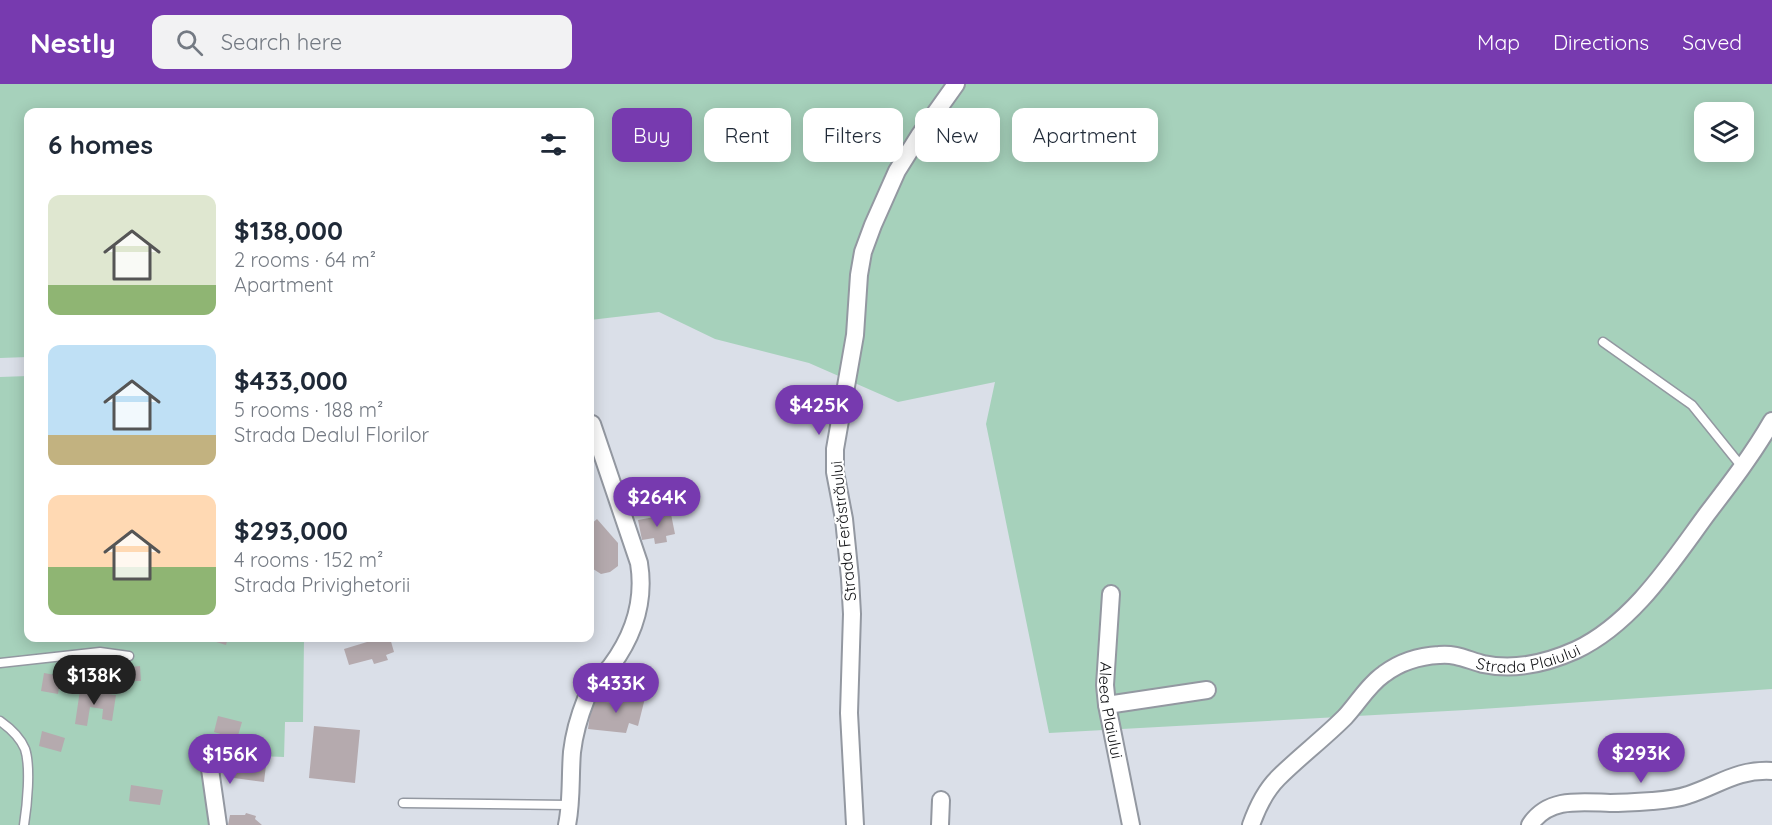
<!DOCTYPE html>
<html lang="en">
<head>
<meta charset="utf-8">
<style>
	:root { --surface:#fff; --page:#f2f2f3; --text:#1f2937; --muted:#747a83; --accent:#773aaf }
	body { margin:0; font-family:Quicksand,sans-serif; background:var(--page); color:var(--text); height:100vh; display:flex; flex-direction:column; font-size:22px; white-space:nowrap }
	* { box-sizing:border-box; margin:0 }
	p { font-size:20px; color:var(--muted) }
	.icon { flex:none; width:33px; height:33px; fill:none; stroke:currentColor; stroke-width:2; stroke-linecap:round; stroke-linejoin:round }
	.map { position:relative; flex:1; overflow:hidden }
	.side { position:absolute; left:24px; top:24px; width:570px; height:534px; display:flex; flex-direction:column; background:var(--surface); border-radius:12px; box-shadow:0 3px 15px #0003 }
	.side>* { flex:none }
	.hud { position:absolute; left:612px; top:24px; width:570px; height:54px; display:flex; gap:12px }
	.buttons { position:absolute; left:1694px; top:18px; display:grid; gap:12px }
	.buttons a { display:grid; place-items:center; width:60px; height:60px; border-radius:12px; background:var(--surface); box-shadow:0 3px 15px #0003; font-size:30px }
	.price { position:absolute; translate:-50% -51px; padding:0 14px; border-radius:21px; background:var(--accent); color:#fff; font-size:20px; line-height:39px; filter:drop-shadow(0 2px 3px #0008) }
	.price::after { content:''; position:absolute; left:50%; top:36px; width:18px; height:14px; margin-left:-9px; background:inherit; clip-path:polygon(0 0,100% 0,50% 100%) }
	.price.selected { background:#222; color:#fff }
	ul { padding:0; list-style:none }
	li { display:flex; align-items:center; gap:18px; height:150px; padding:0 24px }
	li span { display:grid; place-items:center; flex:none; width:168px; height:120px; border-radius:12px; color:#555 }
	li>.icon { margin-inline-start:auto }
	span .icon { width:72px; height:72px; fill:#fffc; stroke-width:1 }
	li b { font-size:26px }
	h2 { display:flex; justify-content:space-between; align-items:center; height:72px; padding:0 24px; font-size:26px }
	.chip { padding:0 21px; border-radius:12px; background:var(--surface); box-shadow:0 3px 15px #0003; font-size:21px; line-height:54px }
	.chip.selected { background:var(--accent); color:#fff }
	header { display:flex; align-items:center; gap:36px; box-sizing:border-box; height:84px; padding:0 30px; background:var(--accent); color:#fff }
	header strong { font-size:28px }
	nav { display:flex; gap:33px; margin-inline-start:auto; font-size:21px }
	.search { width:420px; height:54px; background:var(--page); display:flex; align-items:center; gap:15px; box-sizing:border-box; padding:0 21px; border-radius:12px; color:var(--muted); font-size:22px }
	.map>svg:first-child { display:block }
	.green { fill:#a6d1bb; fill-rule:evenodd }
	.building { fill:#b5aaae }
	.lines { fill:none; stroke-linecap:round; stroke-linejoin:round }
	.service-casing { stroke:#9398a1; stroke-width:11 }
	.minor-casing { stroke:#9398a1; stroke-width:20 }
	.service { stroke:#fff; stroke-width:8 }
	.minor { stroke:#fff; stroke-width:16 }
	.labels { text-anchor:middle; stroke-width:4.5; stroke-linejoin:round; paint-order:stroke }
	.street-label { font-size:16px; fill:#121316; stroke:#fff }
</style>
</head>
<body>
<header>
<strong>Nestly</strong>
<div class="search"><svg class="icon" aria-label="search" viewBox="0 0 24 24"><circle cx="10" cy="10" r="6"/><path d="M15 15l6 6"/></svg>Search here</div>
<nav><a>Map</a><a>Directions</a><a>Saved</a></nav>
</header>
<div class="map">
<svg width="1772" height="741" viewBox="0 0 1772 741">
	<rect width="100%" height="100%" fill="#dadfe8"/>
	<path class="green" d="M 0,0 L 1772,0 L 1772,605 L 1466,626 L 1049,649 L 986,340 L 995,298 L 898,318 L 809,279 L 715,255 L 659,228 L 590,236 L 590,28 L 28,28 L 28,273 L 0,274 ZM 1704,28 L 1743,28 L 1743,68 L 1704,68 Z
		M 28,292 L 28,554 L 304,554 L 303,638 L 285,638 L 284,673 L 206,670 L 208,741 L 0,741 L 0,293 Z"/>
	<path class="building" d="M 671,430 L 675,450 L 666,452 L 667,458 L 655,460 L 654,454 L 642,456 L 638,436 Z
		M 597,435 L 618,459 L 618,482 L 610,488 L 601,490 L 590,483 L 590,441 Z
		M 214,554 L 228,554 L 226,561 L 213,557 Z
		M 366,554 L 390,554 L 394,568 L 386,571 L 388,576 L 374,580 L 372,575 L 349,581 L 344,565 L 367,558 Z
		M 140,582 L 141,597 L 131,597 L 130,583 Z
		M 44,589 L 61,592 L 58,610 L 41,607 Z
		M 80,606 L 116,611 L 112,637 L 102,635 L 103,625 L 90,623 L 87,642 L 75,640 Z
		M 620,609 L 645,614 L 638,642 L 629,639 L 626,649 L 588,645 L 592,617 L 618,619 Z
		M 218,632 L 242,638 L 237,655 L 214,648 Z
		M 314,642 L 360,646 L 355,699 L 309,694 Z
		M 42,647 L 65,654 L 61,668 L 39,662 Z
		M 237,676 L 266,681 L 264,698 L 234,694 Z
		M 131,701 L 163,706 L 160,721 L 129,717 Z
		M 246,729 L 256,732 L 255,735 L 262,741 L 228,741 L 230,731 L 245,731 Z"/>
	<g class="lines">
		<g class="service-casing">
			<path id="service" d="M 1603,258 L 1692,321 L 1742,383
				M 0,579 L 100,568 L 129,572
				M 0,637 C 10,644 20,653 25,665 C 31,683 27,722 24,741
				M 403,719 L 569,721"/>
		</g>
		<g class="minor-casing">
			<g id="minor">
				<path id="s1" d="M 1111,510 L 1105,601 L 1107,621 L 1131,741"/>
				<path d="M 1107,621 L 1207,606"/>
				<path d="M 207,664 L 218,741"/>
				<path d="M 567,741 C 572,717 570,692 572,668 C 574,651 580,630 586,615 C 591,602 603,592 611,582 C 634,551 645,516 639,479 L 592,340"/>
				<path d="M 855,741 L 849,629 L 852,530 L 850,494 L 844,435 L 835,388 L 835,365 L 855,251 L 859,191 L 863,168 L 873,141 L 897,87 L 919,52 L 956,0"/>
				<path d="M 940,741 L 941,716"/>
				<path id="s2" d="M 1251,741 C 1257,724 1265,707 1278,694 C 1299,673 1323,655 1345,633 C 1358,619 1368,601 1384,590 C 1400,578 1420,572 1439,571 C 1455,569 1468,576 1483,580 C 1515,587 1547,579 1576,566 C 1633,539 1671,479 1707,430 C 1730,400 1753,370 1772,337"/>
				<path d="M 1530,741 C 1548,713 1581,718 1610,719 C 1624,719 1638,718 1652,717 C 1664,716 1677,715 1688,711 C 1719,701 1737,685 1772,687"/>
			</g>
		</g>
		<use href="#service" class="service"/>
		<use href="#minor" class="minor"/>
	</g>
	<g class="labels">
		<g class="street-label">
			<text transform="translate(843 447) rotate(-96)" y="6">Strada Ferăstrăului</text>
			<text dy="6" stroke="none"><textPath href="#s2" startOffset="354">Strada Plaiului</textPath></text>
			<text dy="6" stroke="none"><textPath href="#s1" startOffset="117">Aleea Plaiului</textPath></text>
		</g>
	</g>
</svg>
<div class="buttons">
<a><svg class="icon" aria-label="layers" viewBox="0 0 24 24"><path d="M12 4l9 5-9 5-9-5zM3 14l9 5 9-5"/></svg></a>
</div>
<b class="price" style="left:819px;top:352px">$425K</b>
<b class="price" style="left:657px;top:444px">$264K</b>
<b class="price selected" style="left:94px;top:622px">$138K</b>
<b class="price" style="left:616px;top:630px">$433K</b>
<b class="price" style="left:1641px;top:700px">$293K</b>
<b class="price" style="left:230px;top:701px">$156K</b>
<div class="hud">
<a class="chip selected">Buy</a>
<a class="chip">Rent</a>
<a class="chip">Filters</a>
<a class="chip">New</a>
<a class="chip">Apartment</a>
</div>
<section class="side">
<h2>6 homes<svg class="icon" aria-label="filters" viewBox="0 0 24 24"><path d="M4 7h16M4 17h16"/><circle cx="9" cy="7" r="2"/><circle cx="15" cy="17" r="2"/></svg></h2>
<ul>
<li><span style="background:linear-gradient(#dfe7d0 75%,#8fb573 0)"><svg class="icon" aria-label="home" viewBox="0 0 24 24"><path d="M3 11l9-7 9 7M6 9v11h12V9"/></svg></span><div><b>$138,000</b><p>2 rooms · 64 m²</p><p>Apartment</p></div></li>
<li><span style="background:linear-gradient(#bfe0f5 75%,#c2b280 0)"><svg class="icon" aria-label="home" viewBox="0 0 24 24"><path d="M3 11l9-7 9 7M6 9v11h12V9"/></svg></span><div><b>$433,000</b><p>5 rooms · 188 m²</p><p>Strada Dealul Florilor</p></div></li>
<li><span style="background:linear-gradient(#ffd9b3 60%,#8fb573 0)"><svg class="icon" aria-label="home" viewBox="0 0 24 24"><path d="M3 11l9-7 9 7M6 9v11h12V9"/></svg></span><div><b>$293,000</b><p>4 rooms · 152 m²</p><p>Strada Privighetorii</p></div></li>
</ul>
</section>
</div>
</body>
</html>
